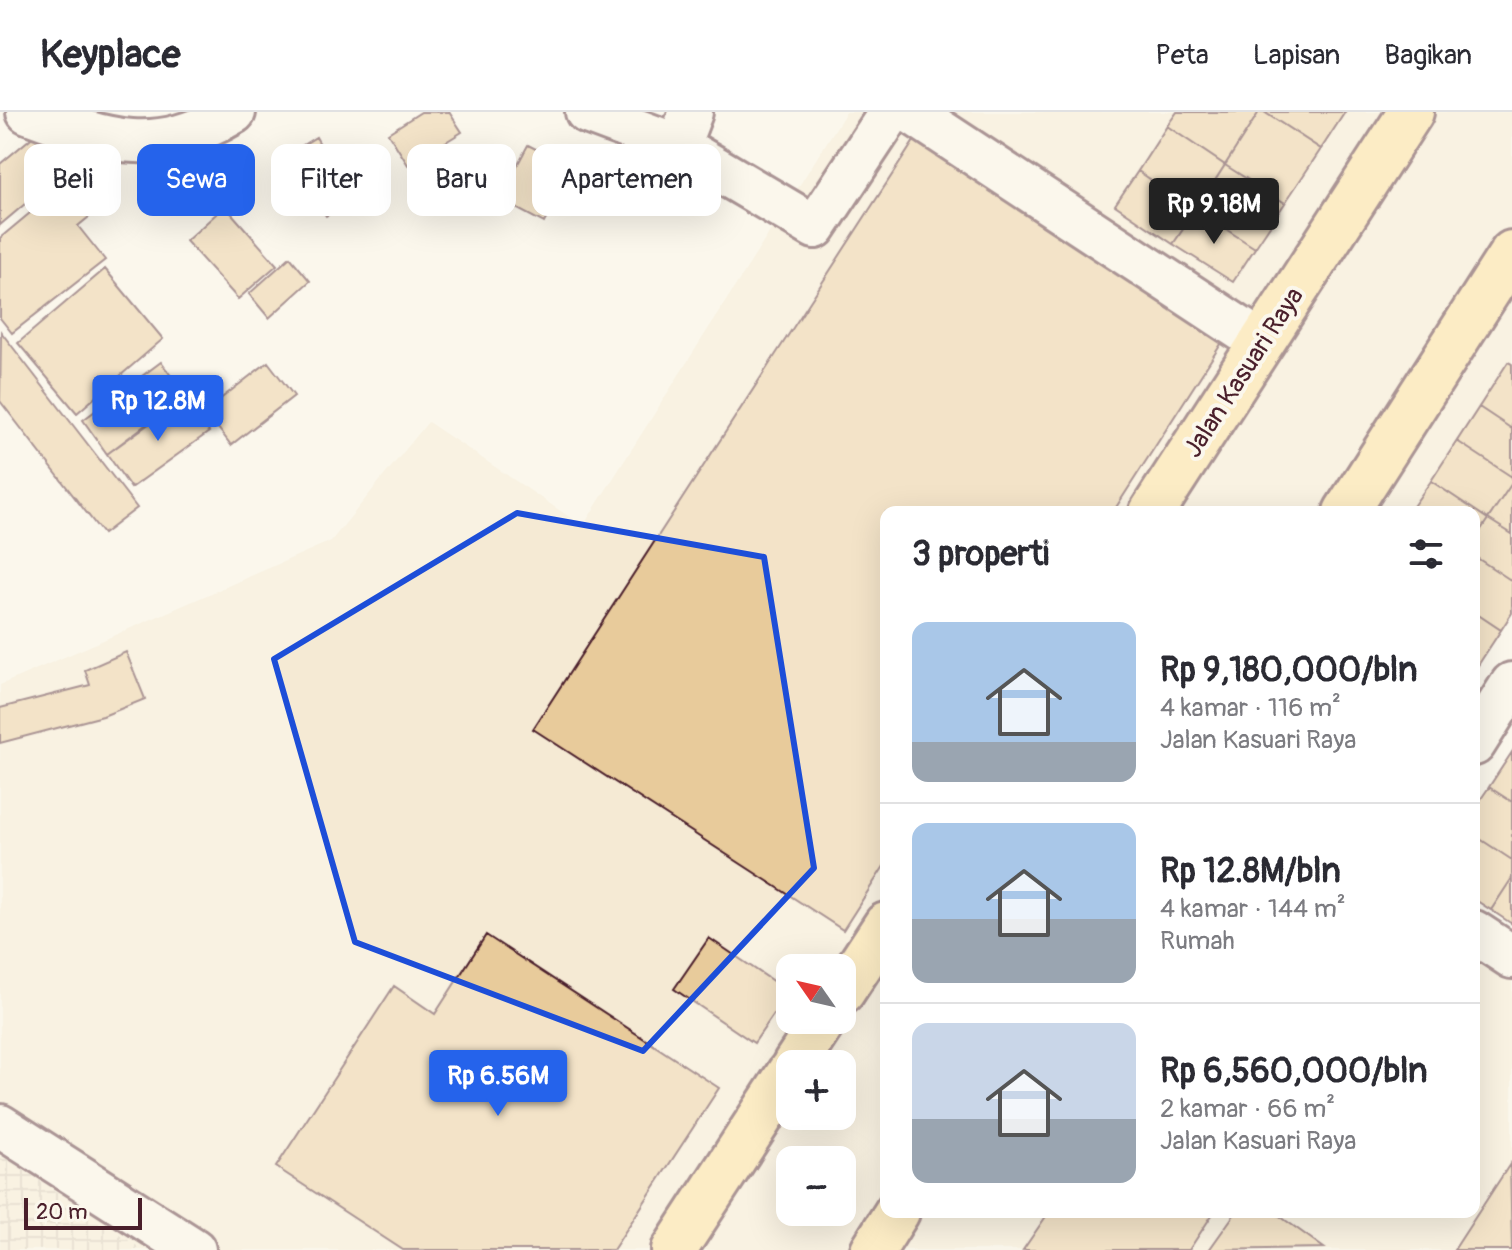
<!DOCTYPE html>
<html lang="id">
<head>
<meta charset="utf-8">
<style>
	:root { --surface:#fff; --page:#f7f7f7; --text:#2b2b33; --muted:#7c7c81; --line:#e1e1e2; --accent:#2563eb }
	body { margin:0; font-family:Pangolin,sans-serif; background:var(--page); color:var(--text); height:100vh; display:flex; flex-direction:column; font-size:30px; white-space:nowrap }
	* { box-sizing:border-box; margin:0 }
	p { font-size:26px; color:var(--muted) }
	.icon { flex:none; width:44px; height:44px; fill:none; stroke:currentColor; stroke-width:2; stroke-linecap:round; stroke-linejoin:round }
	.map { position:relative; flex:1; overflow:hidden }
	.drawer { position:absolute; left:880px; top:394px; width:600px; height:712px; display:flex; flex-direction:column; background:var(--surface); border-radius:16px; box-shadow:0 8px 32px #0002 }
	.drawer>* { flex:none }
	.banner { position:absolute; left:24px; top:32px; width:736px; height:72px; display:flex; gap:16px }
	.needle { width:52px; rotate:304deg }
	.fabs { position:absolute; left:776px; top:842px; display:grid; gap:16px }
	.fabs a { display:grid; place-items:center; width:80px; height:80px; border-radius:16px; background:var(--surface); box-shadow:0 8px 32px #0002; font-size:40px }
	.scale { position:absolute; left:24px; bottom:20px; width:118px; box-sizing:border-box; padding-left:8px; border:4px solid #4a1f2b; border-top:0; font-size:22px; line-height:28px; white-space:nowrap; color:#4a1f2b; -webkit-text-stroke:6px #fbf7ec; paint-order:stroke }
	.price { position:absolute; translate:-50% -68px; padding:0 18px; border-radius:8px; background:var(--accent); color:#fff; font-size:26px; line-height:52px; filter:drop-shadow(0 2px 4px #0008) }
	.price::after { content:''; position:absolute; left:50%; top:48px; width:24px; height:18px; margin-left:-12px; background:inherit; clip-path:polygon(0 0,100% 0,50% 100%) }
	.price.selected { background:#222; color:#fff }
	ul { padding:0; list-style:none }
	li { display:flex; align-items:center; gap:24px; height:200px; padding:0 32px }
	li+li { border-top:2px solid var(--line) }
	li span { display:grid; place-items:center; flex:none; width:224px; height:160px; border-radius:16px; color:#555 }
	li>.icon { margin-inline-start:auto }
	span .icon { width:96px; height:96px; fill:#fffc; stroke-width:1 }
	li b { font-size:34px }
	h2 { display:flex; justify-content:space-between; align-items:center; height:96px; padding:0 32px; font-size:34px }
	.pill { padding:0 28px; border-radius:16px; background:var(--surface); box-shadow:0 8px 32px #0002; font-size:28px; line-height:72px }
	.pill.selected { background:var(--accent); color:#fff }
	header { display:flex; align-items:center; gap:48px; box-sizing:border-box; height:112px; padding:0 40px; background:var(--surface); border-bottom:2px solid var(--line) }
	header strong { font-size:38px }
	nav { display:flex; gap:44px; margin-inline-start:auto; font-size:28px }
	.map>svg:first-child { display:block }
	.built { fill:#f5ead4; fill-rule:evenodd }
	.industrial { fill:url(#industrial-grid) }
	.building { fill:#e8cb9b; stroke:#4a1f2b; stroke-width:2 }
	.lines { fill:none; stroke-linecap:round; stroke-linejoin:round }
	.minor-casing { stroke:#4a1f2b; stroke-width:48 }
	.major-casing { stroke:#4a1f2b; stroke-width:50 }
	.minor { stroke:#fbf7ec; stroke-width:42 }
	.major { stroke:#fdde96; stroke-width:44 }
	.marked { fill:none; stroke:#1d4ed8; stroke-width:6; stroke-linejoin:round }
	.labels { text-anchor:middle; stroke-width:8; stroke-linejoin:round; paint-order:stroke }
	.street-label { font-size:26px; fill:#4a1f2b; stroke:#fbf7ec }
</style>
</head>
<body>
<header>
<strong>Keyplace</strong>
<nav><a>Peta</a><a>Lapisan</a><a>Bagikan</a></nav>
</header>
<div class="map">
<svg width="1512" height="1138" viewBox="0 0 1512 1138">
	<defs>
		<pattern id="industrial-grid" width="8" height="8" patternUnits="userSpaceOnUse" patternTransform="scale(2)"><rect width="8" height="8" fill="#f5ead4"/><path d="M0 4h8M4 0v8" fill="none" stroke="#d4c8b6"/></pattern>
	</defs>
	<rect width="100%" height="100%" fill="#fbf7ec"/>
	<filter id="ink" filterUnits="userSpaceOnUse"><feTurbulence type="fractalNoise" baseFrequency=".0125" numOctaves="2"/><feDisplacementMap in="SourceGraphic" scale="16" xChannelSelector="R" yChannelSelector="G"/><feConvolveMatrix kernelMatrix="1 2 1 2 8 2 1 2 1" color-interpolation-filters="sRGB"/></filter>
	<g filter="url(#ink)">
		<path class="built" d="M 846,0 L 1512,0 L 1512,359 L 1474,400 L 886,400 L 886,1100 L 1474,1100 L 1474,837 L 1512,860 L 1512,1138 L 143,1138 L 0,1042 L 0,573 L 331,429 L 428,310 L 583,414 ZM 790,856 L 842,856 L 842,908 L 790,908 ZM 790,952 L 842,952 L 842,1004 L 790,1004 ZM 790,1048 L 842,1048 L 842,1100 L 790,1100 Z"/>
		<path class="industrial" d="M 0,1042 L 143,1138 L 0,1138 Z"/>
		<path class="building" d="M 421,0 L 449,0 L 462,20 L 408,53 L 388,21 Z
			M 1177,0 L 1259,0 L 1225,53 L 1167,14 Z
			M 1259,0 L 1264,0 L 1321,37 L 1285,91 L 1225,53 Z
			M 1264,0 L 1345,0 L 1321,37 Z
			M 1167,14 L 1225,53 L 1196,98 L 1138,59 Z
			M 42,17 L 71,53 L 0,113 L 0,52 Z
			M 316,25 L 352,90 L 326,104 L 290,41 Z
			M 914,29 L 1223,229 L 1113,400 L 886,400 L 886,751 L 843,818 L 533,617 Z
			M 528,33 L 573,56 L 544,111 L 499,87 Z
			M 90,51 L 116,83 L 78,114 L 105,148 L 12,221 L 0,206 L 0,126 Z
			M 1225,53 L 1285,91 L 1255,136 L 1196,98 Z
			M 1138,59 L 1196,98 L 1173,132 L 1115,93 Z
			M 225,94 L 277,153 L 238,187 L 186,129 Z
			M 1196,98 L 1255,136 L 1233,170 L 1173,132 Z
			M 290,145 L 310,169 L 269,206 L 249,182 Z
			M 105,157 L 163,227 L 77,301 L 18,231 Z
			M 1,220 L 137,396 L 103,422 L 0,289 Z
			M 161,250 L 185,283 L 107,342 L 83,308 Z
			M 268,250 L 294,284 L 231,333 L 205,299 Z
			M 1508,250 L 1512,252 L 1512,317 L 1479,295 Z
			M 185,286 L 209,320 L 131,376 L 107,342 Z
			M 1479,295 L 1512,317 L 1512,365 L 1457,329 Z
			M 1457,329 L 1512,365 L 1512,371 L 1488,407 L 1431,369 Z
			M 1431,369 L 1488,407 L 1474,428 L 1474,400 L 1409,400 Z
			M 1512,371 L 1512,422 L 1488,407 Z
			M 1488,407 L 1512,422 L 1512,469 L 1474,444 L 1474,428 Z
			M 1474,444 L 1512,469 L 1512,501 L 1501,518 L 1474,500 Z
			M 1474,500 L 1501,518 L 1475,558 L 1474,557 Z
			M 126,540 L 145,587 L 103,604 L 0,631 L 0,596 L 90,573 L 85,558 Z
			M 1512,640 L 1512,690 L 1489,675 Z
			M 1489,675 L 1512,690 L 1512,748 L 1474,723 L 1474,697 Z
			M 1474,723 L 1512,748 L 1512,766 L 1491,798 L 1474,787 Z
			M 1512,766 L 1512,812 L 1491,798 Z
			M 486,823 L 719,976 L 613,1138 L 403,1138 L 276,1055 L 394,874 L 435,902 Z
			M 709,826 L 789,880 L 754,931 L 674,877 Z
			M 1510,1052 L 1512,1138 L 1454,1138 Z
			M 1049,1100 L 1214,1100 L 1189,1138 L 1023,1138 Z
			M 1236,1100 L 1274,1100 L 1324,1136 L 1209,1138 Z"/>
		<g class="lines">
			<g class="minor-casing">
				<path id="minor" d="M 28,0 C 109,30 155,47 234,0
					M 587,0 L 678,34 L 815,115 L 891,0
					M 911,0 L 1262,231
					M 678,34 L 691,0
					M 1474,632 L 1512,572
					M 1474,820 L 1512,845
					M 0,1014 L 194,1138"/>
			</g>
			<g class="major-casing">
				<path id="major" d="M 1152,400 L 1411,0
					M 1346,400 L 1512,141
					M 842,880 L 886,813
					M 795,952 L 824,908
					M 674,1138 L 790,960
					M 873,1138 L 897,1100"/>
			</g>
			<use href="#minor" class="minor"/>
			<use href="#major" class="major"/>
		</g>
	</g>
	<path d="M0 0H1512V1138H0ZM 517,401 L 764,445 L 814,756 L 643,939 L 355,830 L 274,547 Z" fill="#fbf7ec" fill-opacity=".55" fill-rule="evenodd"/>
	<path class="marked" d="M 517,401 L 764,445 L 814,756 L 643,939 L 355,830 L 274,547 Z"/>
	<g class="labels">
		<g class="street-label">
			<text transform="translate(1243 260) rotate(-57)" y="9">Jalan Kasuari Raya</text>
		</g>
	</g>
</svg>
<div class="fabs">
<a><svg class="needle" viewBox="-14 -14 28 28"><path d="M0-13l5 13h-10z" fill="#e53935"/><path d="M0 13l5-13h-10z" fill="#7c7c81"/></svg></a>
<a>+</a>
<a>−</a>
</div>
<div class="scale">20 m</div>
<b class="price selected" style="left:1214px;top:134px">Rp 9.18M</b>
<b class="price" style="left:158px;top:331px">Rp 12.8M</b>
<b class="price" style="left:498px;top:1006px">Rp 6.56M</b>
<div class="banner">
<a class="pill">Beli</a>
<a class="pill selected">Sewa</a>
<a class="pill">Filter</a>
<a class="pill">Baru</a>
<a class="pill">Apartemen</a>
</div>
<section class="drawer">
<h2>3 properti<svg class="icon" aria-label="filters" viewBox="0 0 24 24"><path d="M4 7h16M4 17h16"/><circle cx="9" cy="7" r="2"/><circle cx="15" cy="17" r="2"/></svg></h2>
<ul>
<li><span style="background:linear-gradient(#a9c7e8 75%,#9aa5b1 0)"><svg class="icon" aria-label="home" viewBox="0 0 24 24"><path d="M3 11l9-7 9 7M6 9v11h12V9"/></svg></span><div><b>Rp 9,180,000/bln</b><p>4 kamar · 116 m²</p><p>Jalan Kasuari Raya</p></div></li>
<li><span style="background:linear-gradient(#a9c7e8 60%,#9aa5b1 0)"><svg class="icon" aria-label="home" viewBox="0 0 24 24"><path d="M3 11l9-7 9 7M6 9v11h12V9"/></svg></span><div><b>Rp 12.8M/bln</b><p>4 kamar · 144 m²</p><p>Rumah</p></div></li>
<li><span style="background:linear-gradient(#c9d6e8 60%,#9aa5b1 0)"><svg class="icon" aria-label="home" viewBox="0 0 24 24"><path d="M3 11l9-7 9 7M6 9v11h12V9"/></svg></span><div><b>Rp 6,560,000/bln</b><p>2 kamar · 66 m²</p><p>Jalan Kasuari Raya</p></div></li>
</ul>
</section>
</div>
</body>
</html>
